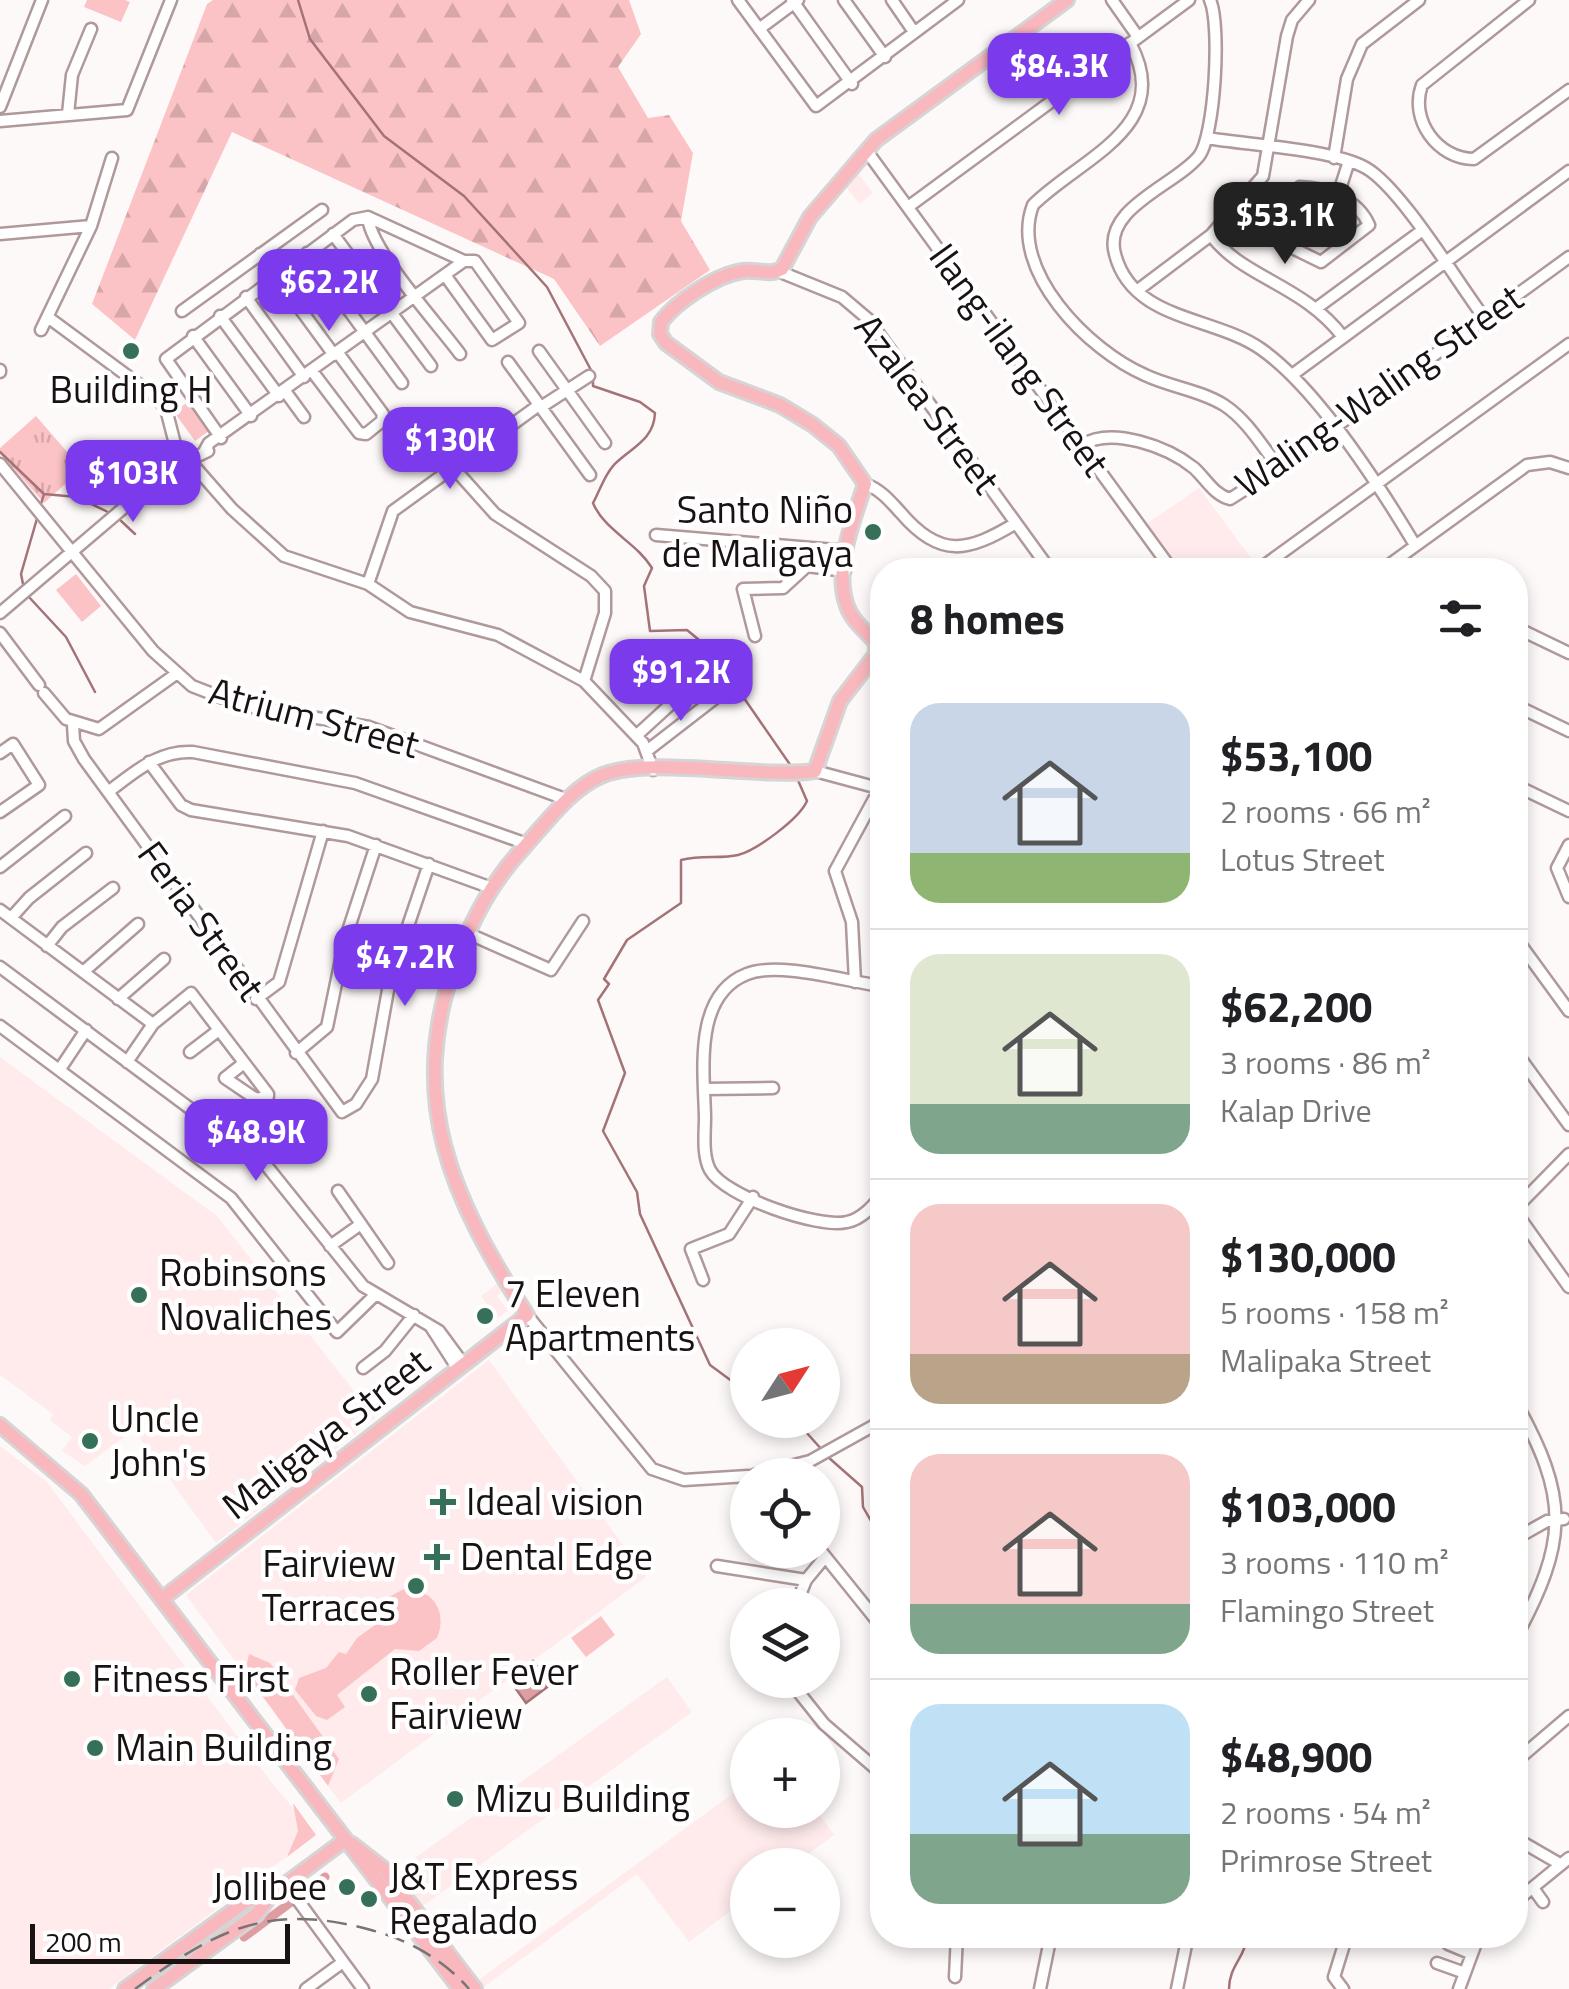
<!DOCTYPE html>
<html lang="en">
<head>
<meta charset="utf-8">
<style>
	:root { --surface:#fff; --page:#f6f6f6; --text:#202124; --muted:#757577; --line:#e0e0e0; --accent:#7c3aed }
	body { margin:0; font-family:"Titillium Web",sans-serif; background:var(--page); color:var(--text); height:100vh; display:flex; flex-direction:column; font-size:38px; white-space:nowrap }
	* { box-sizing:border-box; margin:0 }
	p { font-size:32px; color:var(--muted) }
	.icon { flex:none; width:55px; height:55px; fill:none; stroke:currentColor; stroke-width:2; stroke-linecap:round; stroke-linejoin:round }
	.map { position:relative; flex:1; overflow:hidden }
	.drawer { position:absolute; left:870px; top:558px; width:658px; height:1390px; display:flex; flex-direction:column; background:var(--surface); border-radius:40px; box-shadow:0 5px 15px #0003 }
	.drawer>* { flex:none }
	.needle { width:65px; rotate:54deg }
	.buttons { position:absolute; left:730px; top:1328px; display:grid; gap:20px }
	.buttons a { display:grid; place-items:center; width:110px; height:110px; border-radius:50%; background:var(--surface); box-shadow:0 5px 15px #0003; font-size:50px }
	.scale { position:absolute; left:30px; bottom:25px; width:260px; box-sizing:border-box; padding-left:10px; border:5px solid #191212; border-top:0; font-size:28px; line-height:35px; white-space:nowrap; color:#191212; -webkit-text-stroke:8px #fff; paint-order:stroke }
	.price { position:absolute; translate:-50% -85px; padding:0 22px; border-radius:20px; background:var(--accent); color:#fff; font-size:32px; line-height:65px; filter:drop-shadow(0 2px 5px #0008) }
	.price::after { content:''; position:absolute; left:50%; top:60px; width:30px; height:22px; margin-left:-15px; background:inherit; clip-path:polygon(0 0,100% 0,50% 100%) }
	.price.selected { background:#222; color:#fff }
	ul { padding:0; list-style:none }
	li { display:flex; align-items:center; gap:30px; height:250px; padding:0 40px }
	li+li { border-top:2px solid var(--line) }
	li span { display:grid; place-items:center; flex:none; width:280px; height:200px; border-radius:30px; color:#555 }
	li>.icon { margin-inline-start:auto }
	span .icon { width:120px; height:120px; fill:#fffc; stroke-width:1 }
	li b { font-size:42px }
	h2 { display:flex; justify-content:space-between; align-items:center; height:120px; padding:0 40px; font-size:42px }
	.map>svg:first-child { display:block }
	.built { fill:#ffebec }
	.grass { fill:url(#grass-tufts) }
	.forest { fill:url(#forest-firs) }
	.green { fill:#fcc3c6 }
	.water { fill:#de9da2; stroke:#a37377; stroke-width:2.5 }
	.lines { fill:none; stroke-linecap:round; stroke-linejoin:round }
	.stream { stroke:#a37377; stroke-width:2.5 }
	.canal { stroke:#de9da2; stroke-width:9 }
	.minor-casing { stroke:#af999b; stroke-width:15 }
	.major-casing { stroke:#d6d4d4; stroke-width:18 }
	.minor { stroke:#fff; stroke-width:10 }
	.major { stroke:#f9b8be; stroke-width:12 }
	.rail { stroke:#797373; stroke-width:2.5; stroke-dasharray:20 10; stroke-linecap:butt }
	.poi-dot { fill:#377058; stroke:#fff; stroke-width:4 }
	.labels { text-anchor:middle; stroke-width:9; stroke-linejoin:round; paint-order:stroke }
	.street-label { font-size:38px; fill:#191212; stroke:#fff }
	.poi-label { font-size:38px; fill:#191212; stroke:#fff; text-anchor:start }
</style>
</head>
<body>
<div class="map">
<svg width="1569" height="1989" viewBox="0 0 1569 1989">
	<defs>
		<pattern id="grass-tufts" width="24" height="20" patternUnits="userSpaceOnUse" patternTransform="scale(2.5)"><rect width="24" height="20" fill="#fcc3c6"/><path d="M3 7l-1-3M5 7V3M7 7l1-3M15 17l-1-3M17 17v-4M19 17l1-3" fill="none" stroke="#d7a6a9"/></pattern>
		<pattern id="forest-firs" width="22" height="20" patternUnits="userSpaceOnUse" patternTransform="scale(2.5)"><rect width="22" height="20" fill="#fcc3c6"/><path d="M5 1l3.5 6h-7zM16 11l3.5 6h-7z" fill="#d7a6a9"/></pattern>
	</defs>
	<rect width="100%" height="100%" fill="#fef9f9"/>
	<path class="built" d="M 858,173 L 873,193 L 859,204 L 846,187 Z
		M 1199,488 L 1251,558 L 1235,570 L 1181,570 L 1146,524 Z
		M 0,1057 L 217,1216 L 375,1418 L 216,1543 L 134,1430 L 85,1466 L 62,1451 L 72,1437 L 50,1420 L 53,1414 L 0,1375 Z
		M 497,1284 L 502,1291 L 497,1296 L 508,1311 L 497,1318 L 481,1296 Z
		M 489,1360 L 646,1577 L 341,1803 L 186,1595 Z
		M 0,1446 L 47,1482 L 272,1783 L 316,1835 L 109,1989 L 0,1989 Z
		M 667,1677 L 692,1712 L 420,1908 L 394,1873 Z
		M 747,1783 L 748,1810 L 816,1810 L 834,1835 L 793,1865 L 748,1865 L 747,1899 L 689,1942 L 637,1874 L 481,1989 L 476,1982 Z"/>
	<path class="grass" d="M 36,416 L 82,469 L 44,503 L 0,453 L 0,448 Z
		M 293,1803 L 316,1835 L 287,1857 L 298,1831 Z"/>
	<path class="forest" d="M 213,0 L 629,0 L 641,34 L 618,67 L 648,118 L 669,115 L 693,153 L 681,221 L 710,270 L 600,346 L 554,279 L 232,132 L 135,340 L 92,304 L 207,4 Z"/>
	<path class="green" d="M 87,0 L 125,0 L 130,2 L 121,22 L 84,7 Z
		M 192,399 L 213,428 L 195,441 L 174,412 Z
		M 76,574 L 101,606 L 82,622 L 56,590 Z
		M 297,1103 L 308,1118 L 278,1140 L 267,1125 Z
		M 404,1589 C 433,1588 448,1612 437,1638 L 419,1651 L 395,1649 L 337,1695 L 345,1707 L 327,1720 L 316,1716 L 295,1690 L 299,1678 L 326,1668 L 339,1652 L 346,1654 L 357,1638 L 378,1623 L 387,1598 Z
		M 601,1616 L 615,1635 L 586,1657 L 571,1638 Z
		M 249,1654 L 270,1663 L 339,1759 L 328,1786 L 245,1672 Z"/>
	<path class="water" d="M 533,1661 L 550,1685 L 526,1703 L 516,1689 L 522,1684 L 515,1675 Z"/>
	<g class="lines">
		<path class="stream" d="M 298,0 L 310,39 L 384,136 L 464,196 L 547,287 L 592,372
			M 593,380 L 593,386 L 640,402 L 655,413 C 654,438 635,446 618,461 C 606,471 600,490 593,503 C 604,530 637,543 652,568 L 644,586 L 650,631 L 687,630 L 710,649 L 791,766
			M 0,452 L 44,494 L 77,497 L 112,514
			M 40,507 L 44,494
			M 119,519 L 135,534
			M 24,589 L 21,574 L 38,515
			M 28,596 L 66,637 L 95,692
			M 748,1393 L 710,1365 L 640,1214 L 637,1192 L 603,1131 L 625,1073 L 598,1000 L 609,984 L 604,979 L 627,940 L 681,903 L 681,860 C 702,855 722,859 738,855 C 757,850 799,819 807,801 L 797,778
			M 783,1420 L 806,1432 L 823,1451
			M 828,1457 L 862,1487 L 863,1507 L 882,1540
			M 1229,1989 C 1229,1966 1245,1958 1248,1935"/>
		<path class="canal" d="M 302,1894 L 325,1877
			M 244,1937 L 294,1900"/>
		<g class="minor-casing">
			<path id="minor" d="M 738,0 L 816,106 L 958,0
				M 792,0 L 852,84
				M 844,0 L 885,57
				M 892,0 L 914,32
				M 1112,0 L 1138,37
				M 1210,0 C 1221,24 1215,135 1199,156 C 1176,185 1102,208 1115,254 C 1132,321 1214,316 1261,349 C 1318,389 1379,485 1415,545
				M 1529,0 L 1422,85 C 1409,120 1438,159 1474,159 L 1569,90
				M 759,29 L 798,0
				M 1130,43 C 1176,127 1080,158 1033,205 C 1008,270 1089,351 1145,375 C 1170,387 1200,390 1224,405 C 1247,420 1262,446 1279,468
				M 0,107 L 42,0
				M 68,114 L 72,75 L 91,29
				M 0,121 L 127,110 L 171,0
				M 1207,138 C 1248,145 1332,149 1366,168 C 1401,188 1458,283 1485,319
				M 866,150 L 1172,570
				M 1334,158 L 1347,79 L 1362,44 L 1419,0
				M 1300,187 C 1327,188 1358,199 1369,225 L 1321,262 L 1272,238 Z
				M 1338,195 L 1349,161
				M 908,207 L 1189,0
				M 368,217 C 370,250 438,324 460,354
				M 0,234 L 91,226
				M 333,234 L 431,366
				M 1211,235 C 1242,278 1303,284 1343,337
				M 307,253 L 402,383
				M 260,254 L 334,355
				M 778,271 L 842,297 L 868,319 L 1050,570
				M 1138,290 L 1211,235 L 1263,176 L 1287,36 L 1292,20 L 1309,0
				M 246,297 L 304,377
				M 1318,307 L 1420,232
				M 182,311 L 322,210
				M 220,316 L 279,396
				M 49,318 L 156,397 L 166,409 L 175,444 L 232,509 L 284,556 L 368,584 L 410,612 L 498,635 L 584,681 L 643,743 L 653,770
				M 41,330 L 91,226 L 112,158
				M 193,336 L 251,416
				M 539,351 L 605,443
				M 508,362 L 590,475
				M 0,370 L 0,372
				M 312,371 L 359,433 L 366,434 L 382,421 L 383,414 L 338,353
				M 1292,375 L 1569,171
				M 285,391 L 304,417
				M 541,407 L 589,376
				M 221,438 L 166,359 L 353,220 L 368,217 L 464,261 L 475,261 L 519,323 L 492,340 L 445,275
				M 1082,445 C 1112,426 1168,447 1194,468 C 1206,479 1214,495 1230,499 L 1279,468 L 1569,257
				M 204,452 L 209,443 L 464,261
				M 0,464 L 153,651 L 192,686 L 241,705 L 369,727 L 568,800
				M 452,466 L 495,514 L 591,576 L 605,591 L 605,613 L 584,681
				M 865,484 C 880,489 890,501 901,513 C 940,559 968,552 1016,523
				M 656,535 L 847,551
				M 1258,570 L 1569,344
				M 1382,570 L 1527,465 L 1550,462 L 1569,468
				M 368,584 L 393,511 L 539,405
				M 0,613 L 167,471 L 208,451
				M 1515,627 L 1569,653
				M 0,633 L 39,685
				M 755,636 L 743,589 L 783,588 L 807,566 L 845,571
				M 44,693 L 66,719 L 99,729 L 176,674
				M 1515,705 L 1569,731
				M 73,724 L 74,741 L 84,759 L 342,1112 L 356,1104 L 372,1079 L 390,979 L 429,864
				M 637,735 L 696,681
				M 648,750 L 714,699
				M 0,753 L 13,744 L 39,785 L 0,812
				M 149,762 L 181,805 L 191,810 L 348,836 L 489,887
				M 815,771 L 882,789
				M 1515,785 L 1569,811
				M 108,792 C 135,772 158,750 193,752 L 355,783 L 527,844
				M 1569,845 L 1557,868 L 1569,897
				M 0,867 L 65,816
				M 0,910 L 153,1024
				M 11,918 L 29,898 L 86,853
				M 467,933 L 551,970 L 583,921
				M 1515,937 L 1569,1011
				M 47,946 L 62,927 L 113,888
				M 0,967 L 266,1165 L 363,1286 L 439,1331 L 464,1365
				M 83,972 L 138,924
				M 855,982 L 852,922 L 835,871 L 880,788
				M 882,986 C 847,982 780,961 747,974 C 693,995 704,1071 705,1117 C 705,1133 702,1155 710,1170 C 724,1196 818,1229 847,1222 C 862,1219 873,1206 882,1195
				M 118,999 L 164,959
				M 256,999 L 279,982 L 323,831
				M 0,1026 L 231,1198 L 337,1332 L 374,1296
				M 1515,1051 L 1569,1125
				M 190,1052 L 219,1030
				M 296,1053 L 327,1027 L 345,940 L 376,845
				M 127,1062 L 153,1024 L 191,993 L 268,1094 L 268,1096 L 256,1099 L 225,1078 L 244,1063
				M 60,1069 L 86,1030
				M 704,1089 L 773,1088
				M 338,1191 L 388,1263
				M 1515,1209 L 1569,1154
				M 1515,1211 L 1569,1287
				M 330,1246 L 361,1224
				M 703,1280 L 691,1249 L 729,1234 L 753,1197
				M 527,1315 L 652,1469 L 684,1480 L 748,1476
				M 431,1327 L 458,1369
				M 363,1368 L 385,1351 L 414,1315
				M 1515,1401 C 1569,1498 1569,1539 1515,1639
				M 754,1475 L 810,1461 L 882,1421
				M 1515,1539 L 1547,1521 L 1564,1519
				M 820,1550 L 882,1627
				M 717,1566 L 806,1580
				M 796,1605 L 806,1580 L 825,1557
				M 789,1680 L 824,1724 L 882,1774
				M 1515,1762 L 1569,1716
				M 1515,1838 L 1560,1864
				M 286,1884 L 363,1989
				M 1533,1888 L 1543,1902
				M 1515,1902 L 1569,1858
				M 1315,1935 L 1345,1941
				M 1448,1944 L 1472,1954
				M 1437,1963 L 1465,1973
				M 955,1977 L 957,1935
				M 306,1989 L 343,1962
				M 1040,1989 L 1051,1935
				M 1177,1989 L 1188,1935
				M 1343,1989 L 1334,1977 L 1347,1935
				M 1459,1989 L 1479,1935"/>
		</g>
		<g class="major-casing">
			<path id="major" d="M 0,1425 L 81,1494 L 460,1989
				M 162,1599 L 527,1315 C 452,1199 405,1098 456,961 C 474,916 492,881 525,846 C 547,822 572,787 603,775 C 651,756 759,779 815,771 L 840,701 L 876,654 L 876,643 C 866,631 852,621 847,606 C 833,567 854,519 865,484 L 839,446 L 813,425 L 780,405 L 719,382 L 666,343 L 660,334 L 661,322 C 677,301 716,275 743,271 C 757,269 769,276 782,269 L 810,217 L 876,140 L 1067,0
				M 352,1844 L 384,1869 L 475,1989
				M 125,1989 L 246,1901 L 271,1895
				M 154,1989 L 256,1915 L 271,1895 L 345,1840"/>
		</g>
		<use href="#minor" class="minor"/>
		<use href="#major" class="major"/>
		<path class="rail" d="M 135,1989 C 217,1929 269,1902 371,1930 C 409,1940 444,1960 469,1989"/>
	</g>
	<g class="poi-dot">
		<circle cx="131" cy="351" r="10"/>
		<circle cx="873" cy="532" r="10"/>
		<circle cx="139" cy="1295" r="10"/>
		<circle cx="485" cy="1316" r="10"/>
		<circle cx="90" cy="1441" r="10"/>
		<path d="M438 1487h10v10h10v10h-10v10h-10v-10h-10v-10h10z"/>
		<path d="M432 1542h10v10h10v10h-10v10h-10v-10h-10v-10h10z"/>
		<circle cx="416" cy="1586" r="10"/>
		<circle cx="72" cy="1679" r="10"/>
		<circle cx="369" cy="1694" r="10"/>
		<circle cx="95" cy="1748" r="10"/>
		<circle cx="455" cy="1799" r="10"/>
		<circle cx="347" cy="1887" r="10"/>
		<circle cx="369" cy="1899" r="10"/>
	</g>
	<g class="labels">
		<g class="street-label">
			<text transform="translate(1019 360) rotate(54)" y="13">Ilang-ilang Street</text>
			<text transform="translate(1379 391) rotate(-35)" y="13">Waling-Waling Street</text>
			<text transform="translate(927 404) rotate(53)" y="13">Azalea Street</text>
			<text transform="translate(314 718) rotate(15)" y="13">Atrium Street</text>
			<text transform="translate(201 921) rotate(54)" y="13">Feria Street</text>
			<text transform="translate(326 1434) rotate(-38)" y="13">Maligaya Street</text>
		</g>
		<g class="poi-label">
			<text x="131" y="403" text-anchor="middle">Building H</text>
			<text x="853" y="523" text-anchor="end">Santo Niño<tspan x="853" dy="44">de Maligaya</tspan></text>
			<text x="159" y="1286">Robinsons<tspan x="159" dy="44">Novaliches</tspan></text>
			<text x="505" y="1307">7 Eleven<tspan x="505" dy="44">Apartments</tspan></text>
			<text x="110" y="1432">Uncle<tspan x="110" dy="44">John's</tspan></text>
			<text x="466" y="1515">Ideal vision</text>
			<text x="460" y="1570">Dental Edge</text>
			<text x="396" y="1577" text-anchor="end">Fairview<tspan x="396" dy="44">Terraces</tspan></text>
			<text x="389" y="1685">Roller Fever<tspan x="389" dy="44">Fairview</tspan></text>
			<text x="92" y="1692">Fitness First</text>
			<text x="115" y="1761">Main Building</text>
			<text x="475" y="1812">Mizu Building</text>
			<text x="389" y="1890">J&amp;T Express<tspan x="389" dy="44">Regalado</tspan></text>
			<text x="327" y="1900" text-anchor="end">Jollibee</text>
		</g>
	</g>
</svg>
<div class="buttons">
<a><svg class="needle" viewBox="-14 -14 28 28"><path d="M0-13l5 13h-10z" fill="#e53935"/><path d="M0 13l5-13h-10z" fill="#757577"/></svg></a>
<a><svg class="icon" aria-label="locate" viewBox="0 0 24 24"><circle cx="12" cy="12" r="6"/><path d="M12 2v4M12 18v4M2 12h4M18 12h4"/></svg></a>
<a><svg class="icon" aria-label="layers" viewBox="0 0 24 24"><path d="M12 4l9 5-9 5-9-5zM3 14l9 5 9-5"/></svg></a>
<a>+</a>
<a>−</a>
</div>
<div class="scale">200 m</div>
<b class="price" style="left:1059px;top:118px">$84.3K</b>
<b class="price selected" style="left:1285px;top:267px">$53.1K</b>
<b class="price" style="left:329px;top:334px">$62.2K</b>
<b class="price" style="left:450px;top:492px">$130K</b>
<b class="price" style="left:133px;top:525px">$103K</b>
<b class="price" style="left:681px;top:724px">$91.2K</b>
<b class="price" style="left:405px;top:1009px">$47.2K</b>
<b class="price" style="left:256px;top:1184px">$48.9K</b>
<section class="drawer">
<h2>8 homes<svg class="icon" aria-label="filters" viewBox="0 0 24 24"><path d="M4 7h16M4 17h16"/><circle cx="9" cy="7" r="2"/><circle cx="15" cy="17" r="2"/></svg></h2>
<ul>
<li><span style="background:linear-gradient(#c9d6e8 75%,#8fb573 0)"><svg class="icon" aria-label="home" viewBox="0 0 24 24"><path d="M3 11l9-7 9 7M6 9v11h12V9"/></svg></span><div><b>$53,100</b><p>2 rooms · 66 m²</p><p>Lotus Street</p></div></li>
<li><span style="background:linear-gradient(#dfe7d0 75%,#7fa58c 0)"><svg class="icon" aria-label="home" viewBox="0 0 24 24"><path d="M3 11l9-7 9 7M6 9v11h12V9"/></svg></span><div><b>$62,200</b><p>3 rooms · 86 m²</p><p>Kalap Drive</p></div></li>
<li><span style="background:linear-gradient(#f6c9c9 75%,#b9a48a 0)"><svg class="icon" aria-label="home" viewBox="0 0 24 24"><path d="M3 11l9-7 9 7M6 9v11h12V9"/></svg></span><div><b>$130,000</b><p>5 rooms · 158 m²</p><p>Malipaka Street</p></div></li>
<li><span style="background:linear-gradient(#f6c9c9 75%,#7fa58c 0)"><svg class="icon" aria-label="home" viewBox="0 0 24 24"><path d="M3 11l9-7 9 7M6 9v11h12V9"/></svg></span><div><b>$103,000</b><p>3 rooms · 110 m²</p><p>Flamingo Street</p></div></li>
<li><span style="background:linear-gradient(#bfe0f5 65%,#7fa58c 0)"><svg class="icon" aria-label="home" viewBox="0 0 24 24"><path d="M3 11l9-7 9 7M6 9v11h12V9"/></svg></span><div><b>$48,900</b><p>2 rooms · 54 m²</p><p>Primrose Street</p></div></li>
</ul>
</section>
</div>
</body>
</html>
